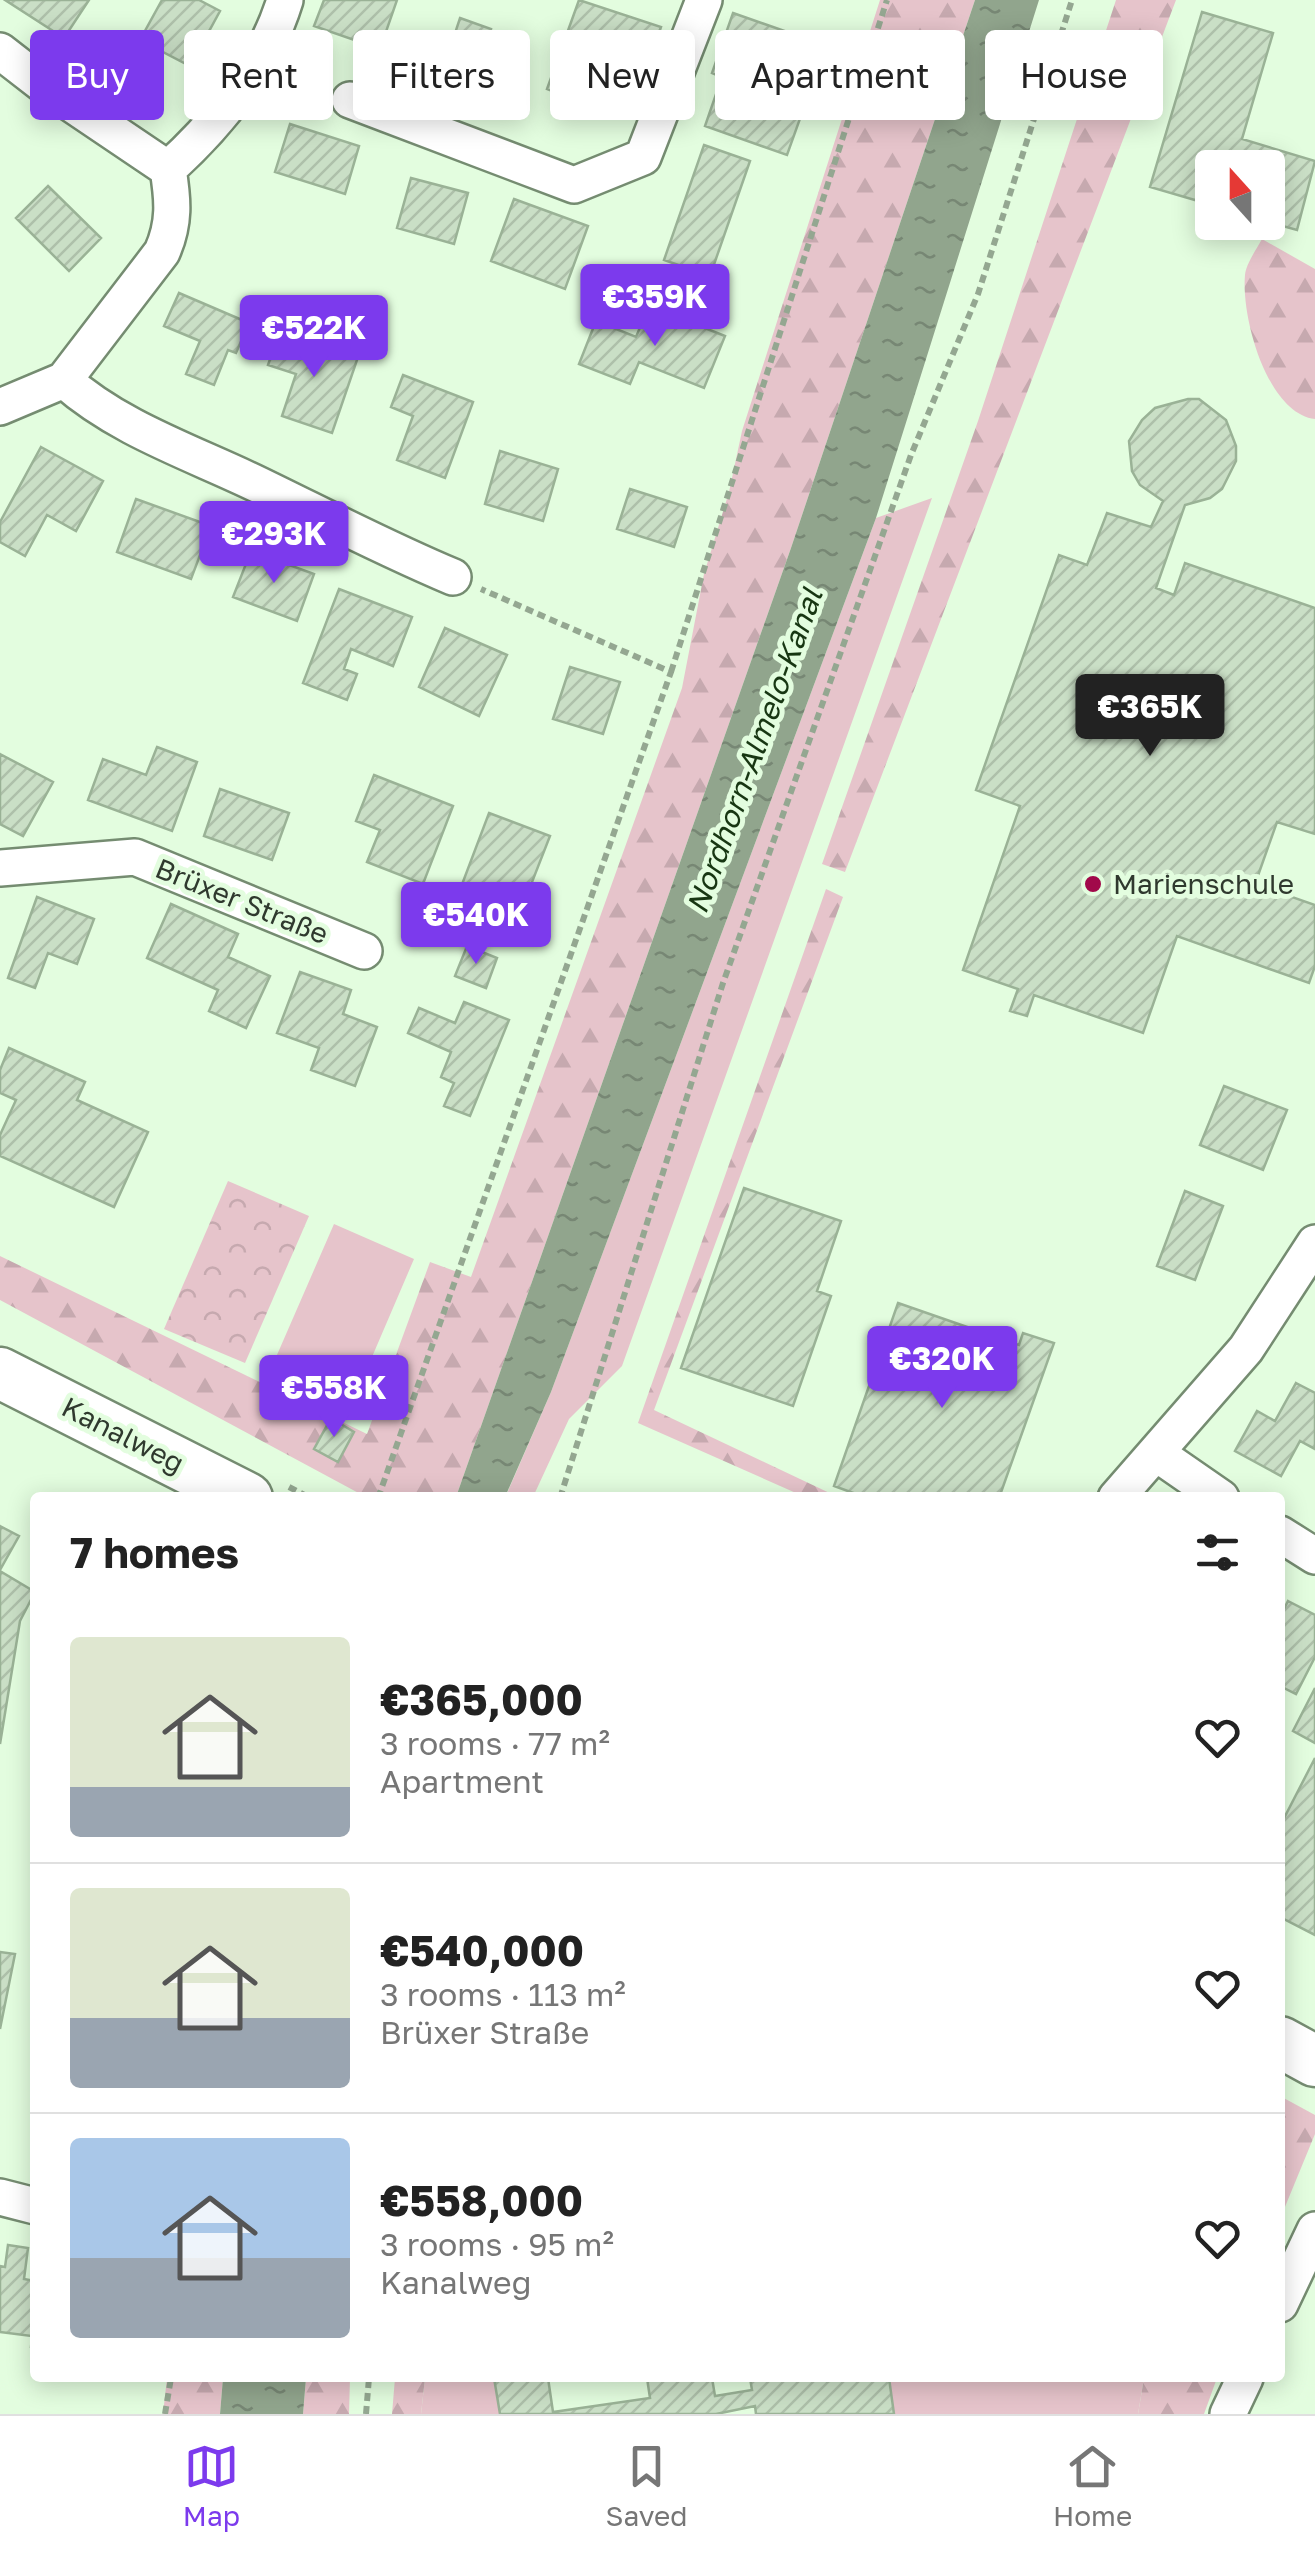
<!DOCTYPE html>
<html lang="en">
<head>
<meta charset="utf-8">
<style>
	:root { --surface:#fff; --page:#f2f2f2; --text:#222; --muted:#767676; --line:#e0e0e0; --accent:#7c3aed }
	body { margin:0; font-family:"Golos Text",sans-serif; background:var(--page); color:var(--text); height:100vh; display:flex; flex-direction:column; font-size:38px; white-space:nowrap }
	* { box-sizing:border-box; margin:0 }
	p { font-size:32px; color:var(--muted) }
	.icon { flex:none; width:55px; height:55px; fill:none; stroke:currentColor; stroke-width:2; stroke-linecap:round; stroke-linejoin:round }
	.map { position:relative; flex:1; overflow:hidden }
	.details { position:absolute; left:30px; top:1492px; width:1255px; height:890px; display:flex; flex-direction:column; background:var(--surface); border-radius:10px; box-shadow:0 5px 25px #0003 }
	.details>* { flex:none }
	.hud { position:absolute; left:30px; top:30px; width:1255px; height:90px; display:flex; gap:20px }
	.needle { width:65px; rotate:339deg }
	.buttons { position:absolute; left:1195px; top:150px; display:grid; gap:20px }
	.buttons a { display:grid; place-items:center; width:90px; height:90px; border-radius:10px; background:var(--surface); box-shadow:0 5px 25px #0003; font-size:50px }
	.price { position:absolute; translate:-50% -85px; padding:0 22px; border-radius:10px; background:var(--accent); color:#fff; font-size:32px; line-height:65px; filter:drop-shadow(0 2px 5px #0008) }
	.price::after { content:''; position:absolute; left:50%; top:60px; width:30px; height:22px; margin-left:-15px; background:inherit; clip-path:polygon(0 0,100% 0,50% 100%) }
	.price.active { background:#222; color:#fff }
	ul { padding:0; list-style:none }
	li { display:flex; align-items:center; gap:30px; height:250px; padding:0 40px }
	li+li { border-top:2px solid var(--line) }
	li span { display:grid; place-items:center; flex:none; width:280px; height:200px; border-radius:10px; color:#555 }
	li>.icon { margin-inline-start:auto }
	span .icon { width:120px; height:120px; fill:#fffc; stroke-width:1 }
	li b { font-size:42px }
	h2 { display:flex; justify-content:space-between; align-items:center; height:120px; padding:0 40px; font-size:42px }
	.pill { padding:0 35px; border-radius:10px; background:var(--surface); box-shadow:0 5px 25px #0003; font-size:35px; line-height:90px }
	.pill.active { background:var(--accent); color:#fff }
	.menu { display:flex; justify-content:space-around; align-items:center; height:140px; border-top:2px solid var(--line); background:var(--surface); font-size:28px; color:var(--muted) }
	.menu a { display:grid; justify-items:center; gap:5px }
	.menu .active { color:var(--accent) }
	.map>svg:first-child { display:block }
	.grass { fill:#e6c4cb }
	.forest { fill:url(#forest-firs) }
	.park { fill:url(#park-crowns) }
	.water { fill:url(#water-ripples) }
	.building { fill:url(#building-hatch); stroke:#9ab296; stroke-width:2.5 }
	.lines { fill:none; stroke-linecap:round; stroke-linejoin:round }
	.street-casing { stroke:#758c71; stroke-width:40 }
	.secondary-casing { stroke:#758c71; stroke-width:55 }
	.path { stroke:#94a791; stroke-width:6; stroke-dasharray:8 5; stroke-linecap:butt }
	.street { stroke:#fff; stroke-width:35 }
	.secondary { stroke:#fff; stroke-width:50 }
	.poi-dot { fill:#a1094a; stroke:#e3fddf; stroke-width:4 }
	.labels { text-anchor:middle; stroke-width:10; stroke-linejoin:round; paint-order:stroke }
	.poi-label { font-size:28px; fill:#2f392e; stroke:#e3fddf; text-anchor:start }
	.street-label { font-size:28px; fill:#2f392e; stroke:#e3fddf }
	.water-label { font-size:30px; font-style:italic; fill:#173612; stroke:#e3fddf }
</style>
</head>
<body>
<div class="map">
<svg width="1315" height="2414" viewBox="0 0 1315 2414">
	<defs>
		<pattern id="forest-firs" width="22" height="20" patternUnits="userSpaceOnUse" patternTransform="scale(2.5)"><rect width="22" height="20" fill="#e6c4cb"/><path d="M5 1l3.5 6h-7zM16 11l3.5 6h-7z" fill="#c6a9af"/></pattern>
		<pattern id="park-crowns" width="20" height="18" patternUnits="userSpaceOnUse" patternTransform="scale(2.5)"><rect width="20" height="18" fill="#e6c4cb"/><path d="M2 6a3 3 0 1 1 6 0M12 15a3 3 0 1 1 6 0" fill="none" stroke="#c6a9af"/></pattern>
		<pattern id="water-ripples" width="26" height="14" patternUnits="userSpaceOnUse" patternTransform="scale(2.5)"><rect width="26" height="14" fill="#91a58d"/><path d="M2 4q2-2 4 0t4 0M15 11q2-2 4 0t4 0" fill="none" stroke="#778774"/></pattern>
		<pattern id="building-hatch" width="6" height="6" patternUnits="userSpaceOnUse" patternTransform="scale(2.5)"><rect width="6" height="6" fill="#cadfc6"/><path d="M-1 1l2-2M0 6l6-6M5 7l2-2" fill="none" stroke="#aec0aa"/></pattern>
	</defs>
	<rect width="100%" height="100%" fill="#e3fddf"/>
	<path class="grass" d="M 932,498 L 622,1366 L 569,1419 L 533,1497 L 505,1498 L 551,1392 L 876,518 Z
		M 334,1224 L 414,1259 L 351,1406 L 270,1371 Z
		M 425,2378 L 494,2378 L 500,2414 L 421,2414 Z
		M 889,2378 L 1144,2378 L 1138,2414 L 894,2414 Z"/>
	<path class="forest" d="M 880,0 L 975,0 L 791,548 L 456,1497 L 366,1497 L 0,1300 L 0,1256 L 367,1434 L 430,1262 L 471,1277 L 682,688 L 704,574 L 729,492 L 742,431 Z
		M 1116,0 L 1176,0 L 845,872 L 822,864 L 978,421 Z
		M 1262,239 L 1315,269 L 1315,419 C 1267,413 1241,317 1245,275 C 1246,264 1256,250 1262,239 Z
		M 826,889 L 843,897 L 654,1410 L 838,1497 L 805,1497 L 638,1423 Z
		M 1280,2096 L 1315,2115 L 1315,2134 L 1280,2219 Z
		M 167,2378 L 223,2378 L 220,2414 L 163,2414 Z
		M 306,2378 L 350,2378 L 349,2414 L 303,2414 Z
		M 395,2378 L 425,2378 L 421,2414 L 392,2414 Z
		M 1144,2378 L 1217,2378 L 1204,2414 L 1138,2414 Z"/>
	<path class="park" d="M 228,1181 L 309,1216 L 245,1363 L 164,1329 Z"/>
	<path class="water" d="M 975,0 L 1039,0 L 876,518 L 551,1392 L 505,1497 L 456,1497 L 791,548 Z
		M 223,2378 L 306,2378 L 303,2414 L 220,2414 Z"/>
	<path class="building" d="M 5,0 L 89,0 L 64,38 Z
		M 162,0 L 199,0 L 220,11 L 190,66 L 140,40 Z
		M 324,0 L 397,0 L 380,49 L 314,26 Z
		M 579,0 L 661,27 L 644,76 L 613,66 L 598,108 L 547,89 Z
		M 1202,12 L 1273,33 L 1242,139 L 1315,161 L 1297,230 L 1268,222 L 1268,168 L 1212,168 L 1212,205 L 1150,187 Z
		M 733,13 L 816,42 L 797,95 L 807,99 L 787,155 L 705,126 L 722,77 L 712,73 Z
		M 460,18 L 491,29 L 485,49 L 510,57 L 492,112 L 435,94 Z
		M 290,124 L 359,146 L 345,194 L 275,172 Z
		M 704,145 L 750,161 L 710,276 L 664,260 Z
		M 411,178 L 468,193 L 454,244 L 397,228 Z
		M 48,186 L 101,238 L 69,271 L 16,218 Z
		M 514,199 L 588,226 L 565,289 L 491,261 Z
		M 179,293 L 249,323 L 236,353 L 228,350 L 214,385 L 186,374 L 200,341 L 164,326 Z
		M 649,306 L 725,336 L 704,388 L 639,362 L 630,384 L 579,364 L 596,321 L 636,337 Z
		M 280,331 L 358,357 L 332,433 L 282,416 L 296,374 L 268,365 Z
		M 403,375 L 473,402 L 445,478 L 397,460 L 413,416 L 391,407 Z
		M 1188,399 L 1199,399 L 1226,420 L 1236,446 L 1236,461 L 1222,489 L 1210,498 L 1185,505 L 1156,588 L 1174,595 L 1185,563 L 1315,608 L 1315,834 L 1277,822 L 1255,884 L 1315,905 L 1315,966 L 1309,983 L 1177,936 L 1143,1033 L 1034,995 L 1027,1016 L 1010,1011 L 1018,989 L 963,970 L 1020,806 L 976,790 L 1059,555 L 1087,565 L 1107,513 L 1151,527 L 1163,501 L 1140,485 L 1132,471 L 1129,441 L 1142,420 L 1155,408 Z
		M 41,447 L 103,481 L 76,531 L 47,515 L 25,556 L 0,542 L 0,522 Z
		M 500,451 L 558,469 L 543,521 L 485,504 Z
		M 630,489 L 687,507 L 674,547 L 617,529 Z
		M 136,499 L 211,526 L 191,579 L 117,552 Z
		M 251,551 L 314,574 L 297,621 L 233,597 Z
		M 339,589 L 412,617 L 393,666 L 351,649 L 344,669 L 357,674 L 347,700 L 303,683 Z
		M 445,628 L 507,655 L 479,716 L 419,687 Z
		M 570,667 L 620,682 L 603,734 L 553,719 Z
		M 157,747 L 197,762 L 172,831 L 88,800 L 103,759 L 146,775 Z
		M 0,754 L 53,782 L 23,836 L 0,824 Z
		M 374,775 L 453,806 L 423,884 L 367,862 L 380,830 L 356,821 Z
		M 220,789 L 289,813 L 272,860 L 204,836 Z
		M 489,813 L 550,836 L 518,918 L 458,895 Z
		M 37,897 L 94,919 L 77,964 L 48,953 L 35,988 L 8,978 Z
		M 171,904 L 238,934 L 228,957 L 270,976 L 246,1028 L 209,1011 L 218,990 L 147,958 Z
		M 467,946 L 497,958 L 486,988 L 455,976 Z
		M 300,972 L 351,990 L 343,1014 L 377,1027 L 355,1086 L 311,1070 L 319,1048 L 277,1033 Z
		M 464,1002 L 509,1020 L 470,1116 L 444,1106 L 454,1083 L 441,1077 L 451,1052 L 408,1033 L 419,1008 L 455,1023 Z
		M 9,1048 L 85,1082 L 77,1100 L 148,1132 L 114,1207 L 0,1156 L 0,1135 L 16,1100 L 0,1093 L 0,1070 Z
		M 1224,1086 L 1287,1110 L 1263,1170 L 1200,1145 Z
		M 744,1188 L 841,1221 L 817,1291 L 831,1296 L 793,1406 L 681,1368 Z
		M 1185,1191 L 1223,1206 L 1195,1280 L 1157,1266 Z
		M 898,1303 L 1019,1345 L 1023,1333 L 1054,1343 L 999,1498 L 867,1498 L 834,1486 Z
		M 1296,1383 L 1315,1393 L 1315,1449 L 1300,1441 L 1281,1476 L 1235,1451 L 1257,1411 L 1275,1421 Z
		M 331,1418 L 354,1432 L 338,1462 L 314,1449 Z
		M 0,1526 L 19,1536 L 0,1570 Z
		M 0,1571 L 35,1592 L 20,1621 L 0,1744 Z
		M 1288,1601 L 1315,1615 L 1315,1657 L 1296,1694 L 1280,1686 L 1280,1617 Z
		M 1315,1688 L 1315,1743 L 1293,1731 Z
		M 1315,1758 L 1315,1935 L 1280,1917 L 1280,1826 Z
		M 0,1952 L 15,1954 L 0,2029 Z
		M 8,2245 L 28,2248 L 24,2279 L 35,2281 L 35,2348 L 31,2347 L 32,2336 L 0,2332 L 0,2266 L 5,2267 Z
		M 494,2378 L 548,2378 L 553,2412 L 650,2398 L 647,2378 L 712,2378 L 715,2396 L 752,2390 L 750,2378 L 826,2378 L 827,2381 L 889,2378 L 894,2414 L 756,2414 L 755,2406 L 716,2414 L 500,2414 Z"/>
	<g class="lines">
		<g class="street-casing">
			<path id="street" d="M 0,51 L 45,86 L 168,169
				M 350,100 L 574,185 L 643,157 L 704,0
				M 64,380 C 119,429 193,453 259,485 C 323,516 386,549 453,577
				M 0,407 L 64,380 L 162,252 C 175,223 173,200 168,169 C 219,123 264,68 285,0
				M 0,868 L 135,857 L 364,951
				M 1156,1453 L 1221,1498
				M 1116,1498 L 1246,1349 L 1315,1243
				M 1280,1534 L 1315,1556
				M 0,2197 L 35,2206
				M 1280,2304 L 1315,2230
				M 1228,2414 L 1245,2378"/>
		</g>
		<g class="secondary-casing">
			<path id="secondary" d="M 0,1373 L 247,1498
				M 1280,2042 L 1315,2061"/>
		</g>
		<path class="path" d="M 288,80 L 319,90
			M 671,672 L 887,0
			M 289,1487 L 310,1498
			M 378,1498 L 671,672 L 481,589
			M 560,1498 L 723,983 L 911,455 L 978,294 L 1072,0
			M 165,2414 L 171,2378
			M 366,2414 L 369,2378"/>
		<use href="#street" class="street"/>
		<use href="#secondary" class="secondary"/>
	</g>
	<circle class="poi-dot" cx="1093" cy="884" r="10"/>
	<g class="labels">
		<g class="poi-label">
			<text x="1113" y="894">Marienschule</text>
		</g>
		<g class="street-label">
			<text transform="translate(242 901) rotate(22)" y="10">Brüxer Straße</text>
			<text transform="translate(123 1435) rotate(27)" y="10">Kanalweg</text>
		</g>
		<g class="water-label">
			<text transform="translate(755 751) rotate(-70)" y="10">Nordhorn-Almelo-Kanal</text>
		</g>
	</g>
</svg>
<div class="buttons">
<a><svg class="needle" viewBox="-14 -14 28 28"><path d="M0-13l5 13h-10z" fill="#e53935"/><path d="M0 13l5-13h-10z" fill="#767676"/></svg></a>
</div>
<b class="price" style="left:655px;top:349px">€359K</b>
<b class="price" style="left:314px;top:380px">€522K</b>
<b class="price" style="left:274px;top:586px">€293K</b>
<b class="price active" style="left:1150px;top:759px">€365K</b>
<b class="price" style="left:476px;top:967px">€540K</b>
<b class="price" style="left:942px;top:1411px">€320K</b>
<b class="price" style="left:334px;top:1440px">€558K</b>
<div class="hud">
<a class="pill active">Buy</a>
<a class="pill">Rent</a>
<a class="pill">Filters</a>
<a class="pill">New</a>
<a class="pill">Apartment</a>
<a class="pill">House</a>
</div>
<section class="details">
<h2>7 homes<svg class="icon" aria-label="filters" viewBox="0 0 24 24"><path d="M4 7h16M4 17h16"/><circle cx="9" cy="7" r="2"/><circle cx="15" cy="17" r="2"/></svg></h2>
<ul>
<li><span style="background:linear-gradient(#dfe7d0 75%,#9aa5b1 0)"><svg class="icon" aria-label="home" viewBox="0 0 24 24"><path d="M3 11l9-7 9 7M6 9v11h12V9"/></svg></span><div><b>€365,000</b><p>3 rooms · 77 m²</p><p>Apartment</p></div><svg class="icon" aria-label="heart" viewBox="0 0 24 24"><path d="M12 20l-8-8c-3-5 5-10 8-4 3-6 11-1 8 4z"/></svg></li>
<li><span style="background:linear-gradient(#dfe7d0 65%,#9aa5b1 0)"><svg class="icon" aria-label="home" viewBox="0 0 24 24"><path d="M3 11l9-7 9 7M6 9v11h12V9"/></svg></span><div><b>€540,000</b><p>3 rooms · 113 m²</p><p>Brüxer Straße</p></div><svg class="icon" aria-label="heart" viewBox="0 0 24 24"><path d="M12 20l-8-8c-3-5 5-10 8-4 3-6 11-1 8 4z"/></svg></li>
<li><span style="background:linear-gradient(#a9c7e8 60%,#9aa5b1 0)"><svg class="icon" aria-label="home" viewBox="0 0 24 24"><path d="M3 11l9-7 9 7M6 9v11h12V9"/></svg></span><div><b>€558,000</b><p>3 rooms · 95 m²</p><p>Kanalweg</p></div><svg class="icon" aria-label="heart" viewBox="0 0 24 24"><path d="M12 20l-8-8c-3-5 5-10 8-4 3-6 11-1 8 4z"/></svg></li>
</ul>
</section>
</div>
<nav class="menu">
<a class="active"><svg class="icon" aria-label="map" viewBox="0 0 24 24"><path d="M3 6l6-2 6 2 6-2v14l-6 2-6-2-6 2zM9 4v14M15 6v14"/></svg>Map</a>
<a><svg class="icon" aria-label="saved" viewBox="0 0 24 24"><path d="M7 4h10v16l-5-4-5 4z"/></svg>Saved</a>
<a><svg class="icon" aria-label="home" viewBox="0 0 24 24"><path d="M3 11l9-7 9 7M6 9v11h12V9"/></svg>Home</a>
</nav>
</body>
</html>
